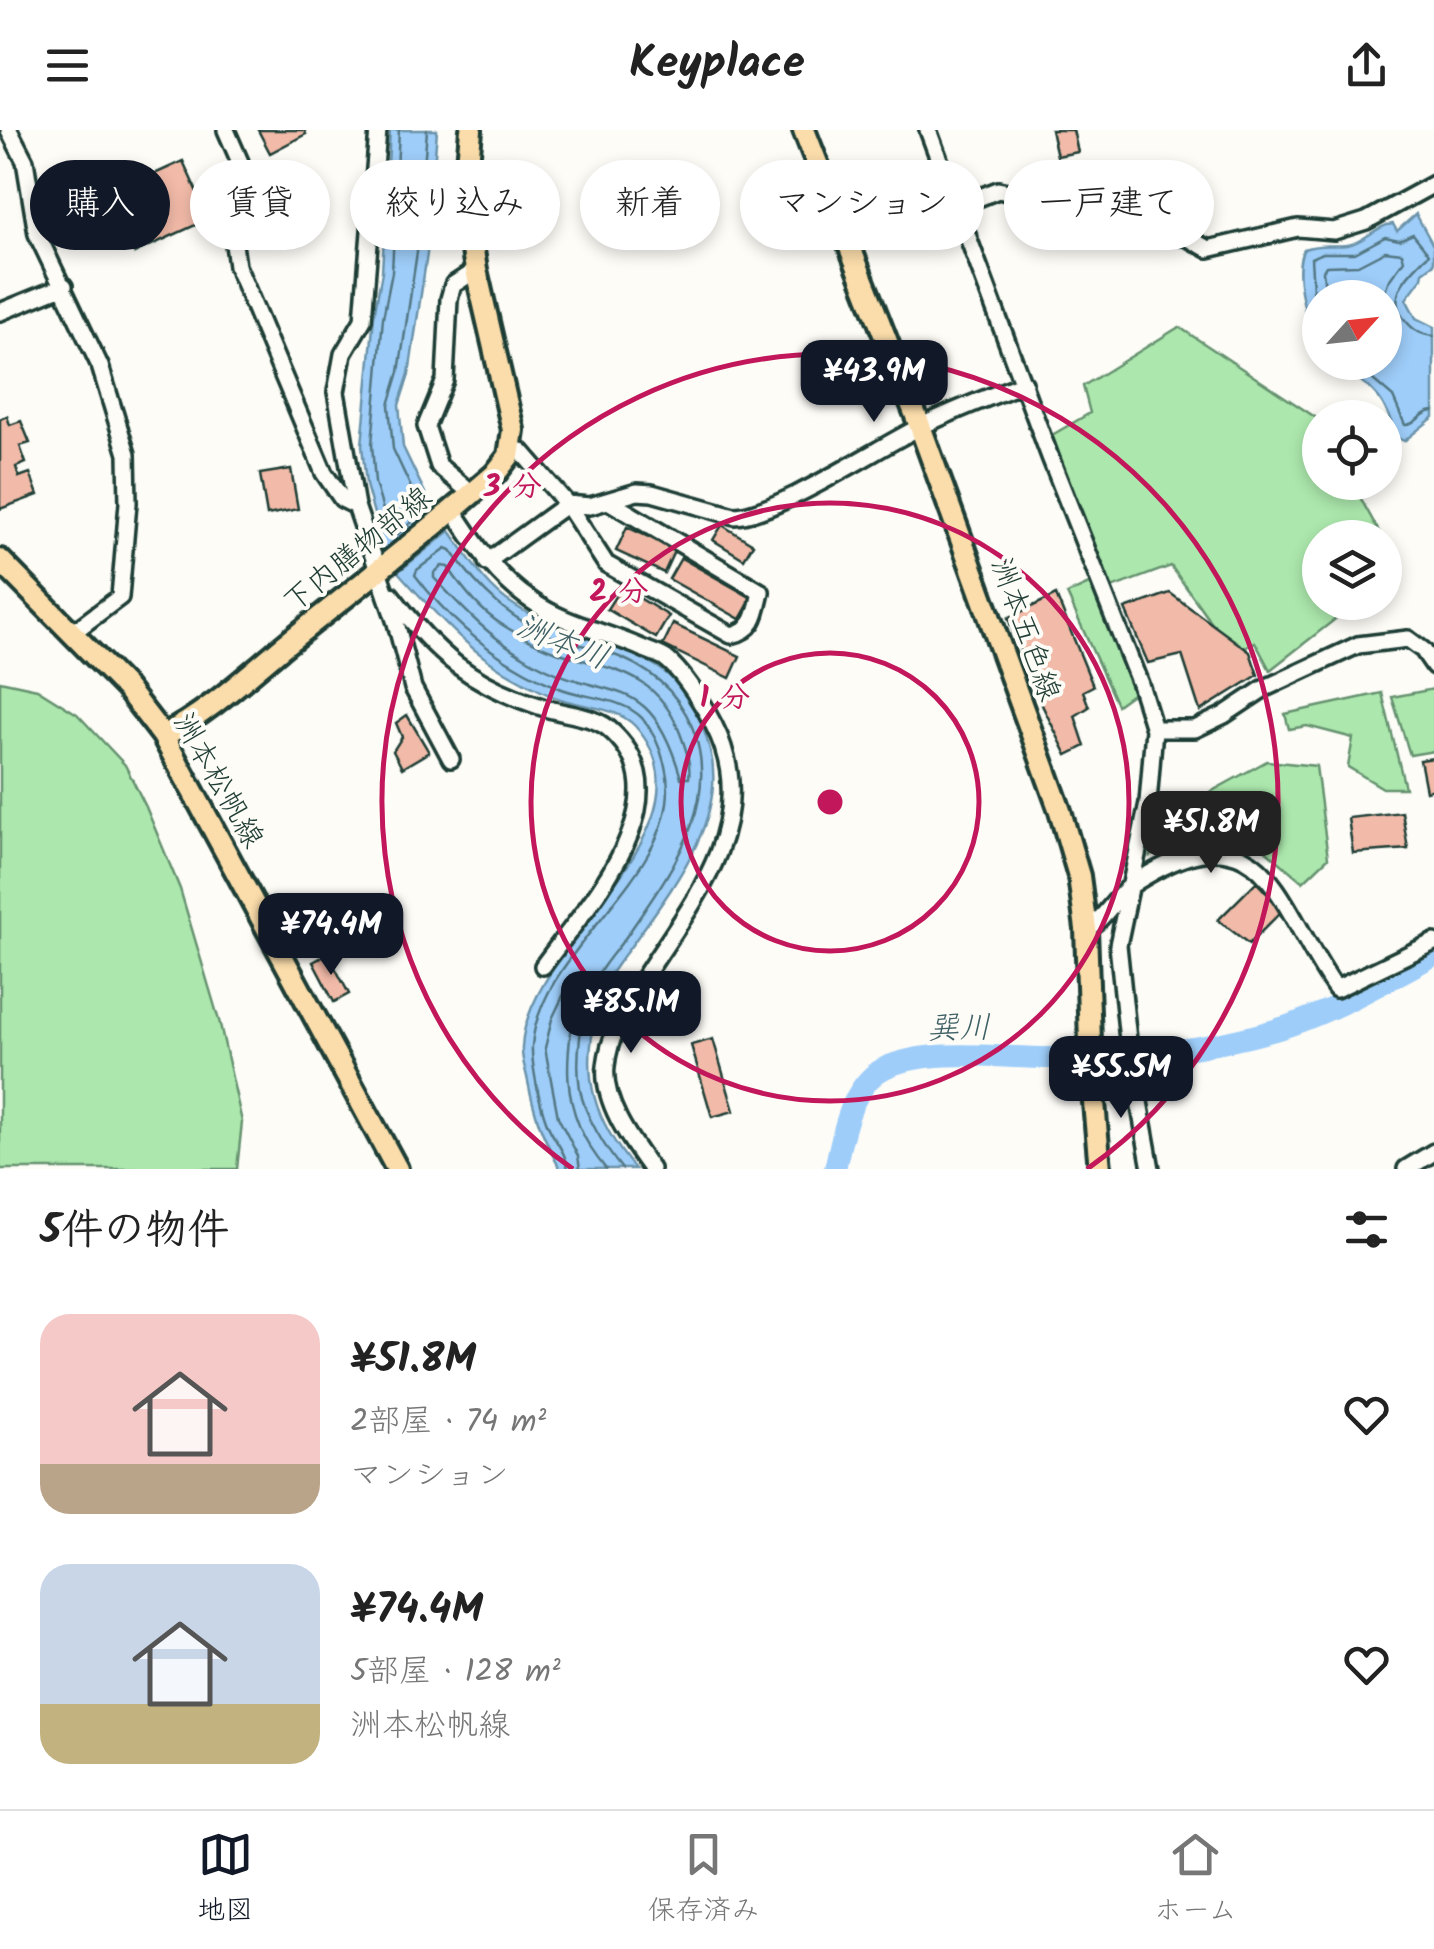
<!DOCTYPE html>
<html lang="ja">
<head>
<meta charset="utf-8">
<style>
	:root { --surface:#fff; --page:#f6f6f6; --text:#222; --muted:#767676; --line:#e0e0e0; --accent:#111827 }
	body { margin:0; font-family:Kalam,"Klee One",sans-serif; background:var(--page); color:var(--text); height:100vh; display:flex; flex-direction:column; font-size:38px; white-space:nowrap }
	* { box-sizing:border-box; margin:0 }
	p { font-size:32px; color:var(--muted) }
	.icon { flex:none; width:55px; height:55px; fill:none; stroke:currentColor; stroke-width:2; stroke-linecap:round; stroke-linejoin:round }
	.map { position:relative; height:1039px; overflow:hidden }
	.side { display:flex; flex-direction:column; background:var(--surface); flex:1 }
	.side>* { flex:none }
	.banner { position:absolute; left:30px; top:30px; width:1375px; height:90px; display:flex; gap:20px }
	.needle { width:65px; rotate:63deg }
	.tools { position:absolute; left:1302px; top:150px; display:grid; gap:20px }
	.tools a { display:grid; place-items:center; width:100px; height:100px; border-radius:50%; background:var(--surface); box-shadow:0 5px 15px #0003; font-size:50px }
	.price { position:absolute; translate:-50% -85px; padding:0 22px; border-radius:20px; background:var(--accent); color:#fff; font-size:32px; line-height:65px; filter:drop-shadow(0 2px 5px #0008) }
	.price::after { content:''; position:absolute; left:50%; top:60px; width:30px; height:22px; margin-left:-15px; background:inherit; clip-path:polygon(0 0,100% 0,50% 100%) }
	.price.selected { background:#222; color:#fff }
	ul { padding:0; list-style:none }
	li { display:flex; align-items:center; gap:30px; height:250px; padding:0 40px }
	li span { display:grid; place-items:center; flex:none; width:280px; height:200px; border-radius:30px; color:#555 }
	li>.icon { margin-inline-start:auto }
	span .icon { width:120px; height:120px; fill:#fffc; stroke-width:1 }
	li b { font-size:42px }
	h2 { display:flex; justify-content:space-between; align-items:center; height:120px; padding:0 40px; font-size:42px }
	.pill { padding:0 35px; border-radius:45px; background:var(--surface); box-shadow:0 5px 15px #0003; font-size:35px; line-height:90px }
	.pill.selected { background:var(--accent); color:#fff }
	header { display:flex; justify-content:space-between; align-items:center; height:130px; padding:0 40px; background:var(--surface); font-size:45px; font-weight:700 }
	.dock { display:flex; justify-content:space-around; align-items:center; height:140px; border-top:2px solid var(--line); background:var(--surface); font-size:28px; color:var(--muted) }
	.dock a { display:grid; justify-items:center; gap:5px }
	.dock .selected { color:var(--accent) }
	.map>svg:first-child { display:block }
	.green { fill:#ace8ad; stroke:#669270; stroke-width:2.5 }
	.water { fill:#9ecdf9; stroke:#6b93aa; stroke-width:2.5 }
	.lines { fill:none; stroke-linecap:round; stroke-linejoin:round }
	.shore { stroke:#527783; stroke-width:2.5 }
	.river { stroke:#9ecdf9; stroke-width:22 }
	.building { fill:#f2baa8; stroke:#1f3d34; stroke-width:2.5 }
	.minor-casing { stroke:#1f3d34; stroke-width:22 }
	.major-casing { stroke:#1f3d34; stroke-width:28 }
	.minor { stroke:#fdfcf7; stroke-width:15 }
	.major { stroke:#fbddab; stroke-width:20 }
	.ring { fill:none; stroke:#c2185b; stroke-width:5 }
	.labels { text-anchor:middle; stroke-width:8; stroke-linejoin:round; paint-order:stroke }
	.street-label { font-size:30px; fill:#1f3d34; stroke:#fdfcf7 }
	.water-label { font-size:32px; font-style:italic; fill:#3f6165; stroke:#fdfcf7 }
	.centre { fill:#c2185b; stroke:#fdfcf7; stroke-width:5 }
	.ring-label { font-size:30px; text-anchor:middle; font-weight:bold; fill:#c2185b; stroke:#fdfcf7; stroke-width:8; stroke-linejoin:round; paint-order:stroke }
</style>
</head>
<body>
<header><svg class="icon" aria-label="menu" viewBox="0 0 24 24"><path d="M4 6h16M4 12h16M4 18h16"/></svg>Keyplace<svg class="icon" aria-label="share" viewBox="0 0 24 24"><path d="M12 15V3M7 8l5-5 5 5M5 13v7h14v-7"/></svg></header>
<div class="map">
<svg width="1434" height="1039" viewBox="0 0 1434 1039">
	<rect width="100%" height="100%" fill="#fdfcf7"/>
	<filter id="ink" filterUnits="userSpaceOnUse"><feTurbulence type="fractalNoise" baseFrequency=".01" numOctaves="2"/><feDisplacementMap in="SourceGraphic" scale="20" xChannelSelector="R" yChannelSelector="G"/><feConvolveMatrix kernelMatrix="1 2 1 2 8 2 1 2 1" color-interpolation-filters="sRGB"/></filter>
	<g filter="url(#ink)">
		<path class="green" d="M 1179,197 L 1318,289 L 1320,352 L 1352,353 L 1382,407 L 1320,408 L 1320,472 L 1356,473 L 1270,540 L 1255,512 L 1233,523 L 1171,436 L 1109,459 L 1052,305 L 1090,283 L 1083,256 Z
			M 1091,453 L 1135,562 L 1117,575 L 1067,464 Z
			M 0,551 L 37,559 L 77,584 L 125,635 L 146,677 L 180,759 L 220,894 L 242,992 L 237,1039 L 0,1039 Z
			M 1434,559 L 1434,621 L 1410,625 L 1392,567 Z
			M 1382,563 L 1405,658 L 1383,658 L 1348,637 L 1353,608 L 1307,596 L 1289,599 L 1285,584 Z
			M 1267,631 L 1316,636 L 1328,728 L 1303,752 L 1243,701 L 1198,704 L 1150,726 L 1152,694 Z"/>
		<path class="water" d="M 390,0 L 437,0 L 427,124 L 409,244 L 399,275 L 403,317 L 425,363 L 431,391 L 386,427 L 366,355 L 362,315 L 374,186 L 382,142 Z
			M 1416,84 L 1434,117 L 1434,134 L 1423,142 L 1422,148 L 1406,169 L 1416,188 L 1434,197 L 1434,287 L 1404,311 L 1396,307 C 1383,261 1372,260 1335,233 L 1385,232 L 1385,168 L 1320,168 L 1320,217 C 1306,200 1292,137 1304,119 C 1322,113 1330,117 1347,115 C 1364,113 1376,95 1393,94 L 1397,101 Z
			M 450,401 C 469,428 486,458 514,475 C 596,528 679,501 710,620 C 728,689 671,760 634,812 C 624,826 611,840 604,856 C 599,864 598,876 596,885 C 581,948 594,990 635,1039 L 560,1039 C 541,1003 535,987 527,947 C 525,938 521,926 522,917 C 526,813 726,697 635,596 C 616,576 581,577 557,568 C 545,564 534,557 523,552 C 472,526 436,484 398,442 Z"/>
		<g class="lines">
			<path class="shore" d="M 399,0 L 392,142 L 383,188 L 372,314 L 375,353 L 390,403 L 395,406 L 419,386 L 415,366 L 393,319 L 389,275 L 399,242 L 417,122 L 427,0
				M 1326,168 L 1323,141 L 1326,136 L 1358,135 L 1385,121 L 1402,123 L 1404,130 L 1388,152 L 1383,168
				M 1320,198 L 1314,176 L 1311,128 L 1323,123 L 1355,123 L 1385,107 L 1399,110 L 1413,104 L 1429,124 C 1411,141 1383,166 1406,191 C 1414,201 1422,205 1434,206
				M 1352,232 L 1393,267 L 1405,295 C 1416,296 1421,281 1434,281
				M 442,436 L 448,437 C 462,458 479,480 501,494 C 517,504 538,516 557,522 C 611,541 656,540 680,603 C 686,619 691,632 689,648 L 681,648 C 648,534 609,577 528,529 C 488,506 465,481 434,448 L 434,443 Z
				M 568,1039 C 566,1021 552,1008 546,991 C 540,975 531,932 532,916 C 539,815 691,738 665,636 C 661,620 653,601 642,588 C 620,566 583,569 557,557 C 500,533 452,494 415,445 L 417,440 L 446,418 L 451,420 C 479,461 512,492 560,510 C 569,513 580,514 589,517 C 629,527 666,547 686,584 C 729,664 673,739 628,804 C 617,820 600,837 593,854 C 581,884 575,928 580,959 C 584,984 606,1020 622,1039
				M 580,1039 L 578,1026 L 558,987 L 545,918 L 552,889 L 571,849 L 576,846 L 581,851 C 565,921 555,979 606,1039"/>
			<path class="river" d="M 835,1039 C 843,1003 851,951 889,936 C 936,917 1006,929 1056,928 C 1128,928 1206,920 1275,900 C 1328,884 1385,852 1434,825"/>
		</g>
		<path class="building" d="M 258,0 L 304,0 L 306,4 L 270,23 Z
			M 1051,0 L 1073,0 L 1078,22 L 1057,26 Z
			M 183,31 L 209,89 L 134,123 L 108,65 Z
			M 538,62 L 548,94 L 524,102 L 514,70 Z
			M 7,286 L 10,295 L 21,291 L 30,313 L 20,316 L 26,333 L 16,337 L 19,347 L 30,343 L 38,365 L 0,379 L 0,289 Z
			M 291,339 L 298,379 L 267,385 L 260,344 Z
			M 722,395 L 753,414 L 744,429 L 713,410 Z
			M 627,397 L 675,419 L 664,443 L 616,421 Z
			M 681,428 L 752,468 L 740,489 L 669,449 Z
			M 621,457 L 669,486 L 656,508 L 607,479 Z
			M 1170,463 L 1250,522 L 1258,545 L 1200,581 L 1182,525 L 1148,533 L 1125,479 Z
			M 1056,465 L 1093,556 L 1083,561 L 1089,577 L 1075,586 L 1085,616 L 1067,625 L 1037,565 L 1008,488 Z
			M 673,494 L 740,526 L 730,548 L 663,515 Z
			M 407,585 L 429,622 L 402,638 L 393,621 L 402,607 L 396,593 Z
			M 1434,628 L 1434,659 L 1426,661 L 1420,630 Z
			M 1402,682 L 1408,719 L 1353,723 L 1348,688 Z
			M 1256,752 L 1283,780 L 1249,814 L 1218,790 Z
			M 328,824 L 349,864 L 334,872 L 313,832 Z
			M 713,909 L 734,981 L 712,987 L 691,915 Z"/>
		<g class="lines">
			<g class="minor-casing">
				<path id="minor" d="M 9,0 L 25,31 L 37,104 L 100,236 L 127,324 L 128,373 L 120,467 L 72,503
					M 226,0 L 240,32 L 233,107 L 237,136 L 324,343 L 342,369 L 356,376 L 396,493 L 413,558 L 451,629
					M 928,0 L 1050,327 L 1140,554 L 1154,599 L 1148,673 L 1118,815 L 1128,910 L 1151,1039
					M 958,76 L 998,60 L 1030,67 L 1096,90 L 1188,108 L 1208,119 L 1298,98 L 1334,101 L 1366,91 L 1434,54
					M 0,182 L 64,156
					M 512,319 L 521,321 L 567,374 L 590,376 L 637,362 L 652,363 L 734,386 C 773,386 876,319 916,299 C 951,281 988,268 1024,253
					M 472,364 L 439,336 L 426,296 L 445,250 L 449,169 L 453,155 L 476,140
					M 356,376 L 336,262 L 343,224 L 363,190 L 378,0
					M 453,380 C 476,415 496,447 532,471 C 563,493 602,501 637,516 C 645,520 657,523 665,528 C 686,544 715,592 723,617 C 754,709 681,786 637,859 C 623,883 609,907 606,936 C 602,972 631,1011 651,1039
					M 487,432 L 567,374 L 606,434 L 731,505 C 755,500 756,484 761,462 L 610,372
					M 391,465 C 437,525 470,554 542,577 C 561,584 592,585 608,598 C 691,667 586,776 543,836
					M 1154,599 L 1195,599 L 1224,585 L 1263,559 L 1358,515 L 1408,509 L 1423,520 L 1434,536
					M 1086,799 C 1107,788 1116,764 1136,752 C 1267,669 1276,775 1336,859 L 1434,812
					M 1406,1039 L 1434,1022"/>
			</g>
			<g class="major-casing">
				<path id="major" d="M 804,0 L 920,296 L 1060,681 L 1079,746 L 1086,799 L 1091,939 L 1100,1039
					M 0,430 L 126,558 L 163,606 L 397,1039
					M 163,606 C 208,583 247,546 286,514 C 356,458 427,403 495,344 L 509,326 L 513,300 L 476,140 L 465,68 L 471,0"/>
			</g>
			<use href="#minor" class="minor"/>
			<use href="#major" class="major"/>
		</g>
	</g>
	<g class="ring">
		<circle cx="830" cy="672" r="149"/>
		<circle cx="830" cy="672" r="299"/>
		<path d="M573 1039A448 448 0 1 1 1087 1039"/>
	</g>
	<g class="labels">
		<g class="street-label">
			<text transform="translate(357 419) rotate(-39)" y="10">下内膳物部線</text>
			<text transform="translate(1026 499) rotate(70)" y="10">洲本五色線</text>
			<text transform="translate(219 650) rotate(60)" y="10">洲本松帆線</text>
		</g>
		<g class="water-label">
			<text transform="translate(563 511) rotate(22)" y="11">洲本川</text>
			<text transform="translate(959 897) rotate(-1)" y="11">巽川</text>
		</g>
	</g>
	<circle cx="830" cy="672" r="15" class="centre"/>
	<g class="ring-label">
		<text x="513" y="366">3 分</text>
		<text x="619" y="471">2 分</text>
		<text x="725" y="577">1 分</text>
	</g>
</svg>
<div class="tools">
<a><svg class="needle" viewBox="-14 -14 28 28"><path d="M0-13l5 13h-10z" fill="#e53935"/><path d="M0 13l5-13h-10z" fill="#767676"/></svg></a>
<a><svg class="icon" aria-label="locate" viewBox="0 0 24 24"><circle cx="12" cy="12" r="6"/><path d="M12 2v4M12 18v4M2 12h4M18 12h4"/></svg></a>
<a><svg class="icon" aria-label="layers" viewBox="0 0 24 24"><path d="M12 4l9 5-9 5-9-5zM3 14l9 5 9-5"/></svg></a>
</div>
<b class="price" style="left:874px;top:295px">¥43.9M</b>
<b class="price selected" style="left:1211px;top:746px">¥51.8M</b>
<b class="price" style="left:331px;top:848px">¥74.4M</b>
<b class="price" style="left:631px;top:926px">¥85.1M</b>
<b class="price" style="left:1121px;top:991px">¥55.5M</b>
<div class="banner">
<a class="pill selected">購入</a>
<a class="pill">賃貸</a>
<a class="pill">絞り込み</a>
<a class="pill">新着</a>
<a class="pill">マンション</a>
<a class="pill">一戸建て</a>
</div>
</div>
<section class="side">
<h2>5件の物件<svg class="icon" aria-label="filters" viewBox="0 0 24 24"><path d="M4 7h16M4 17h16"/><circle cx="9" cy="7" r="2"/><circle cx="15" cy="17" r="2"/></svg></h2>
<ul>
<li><span style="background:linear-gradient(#f6c9c9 75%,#b9a48a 0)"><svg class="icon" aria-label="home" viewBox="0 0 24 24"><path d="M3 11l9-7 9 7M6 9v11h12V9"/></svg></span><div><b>¥51.8M</b><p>2部屋 · 74 m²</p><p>マンション</p></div><svg class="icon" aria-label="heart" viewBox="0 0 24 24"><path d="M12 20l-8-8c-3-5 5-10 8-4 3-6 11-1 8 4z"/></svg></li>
<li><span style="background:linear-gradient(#c9d6e8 70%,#c2b280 0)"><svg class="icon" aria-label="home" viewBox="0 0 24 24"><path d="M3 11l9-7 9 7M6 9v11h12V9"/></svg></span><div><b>¥74.4M</b><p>5部屋 · 128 m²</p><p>洲本松帆線</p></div><svg class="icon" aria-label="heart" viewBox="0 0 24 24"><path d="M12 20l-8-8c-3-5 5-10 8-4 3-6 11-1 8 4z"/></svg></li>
</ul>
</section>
<nav class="dock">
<a class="selected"><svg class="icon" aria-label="map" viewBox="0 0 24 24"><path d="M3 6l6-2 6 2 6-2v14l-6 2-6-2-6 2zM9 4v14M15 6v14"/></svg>地図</a>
<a><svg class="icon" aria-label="saved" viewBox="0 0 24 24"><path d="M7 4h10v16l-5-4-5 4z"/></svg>保存済み</a>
<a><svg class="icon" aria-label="home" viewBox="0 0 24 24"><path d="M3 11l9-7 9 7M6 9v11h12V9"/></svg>ホーム</a>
</nav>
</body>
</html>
